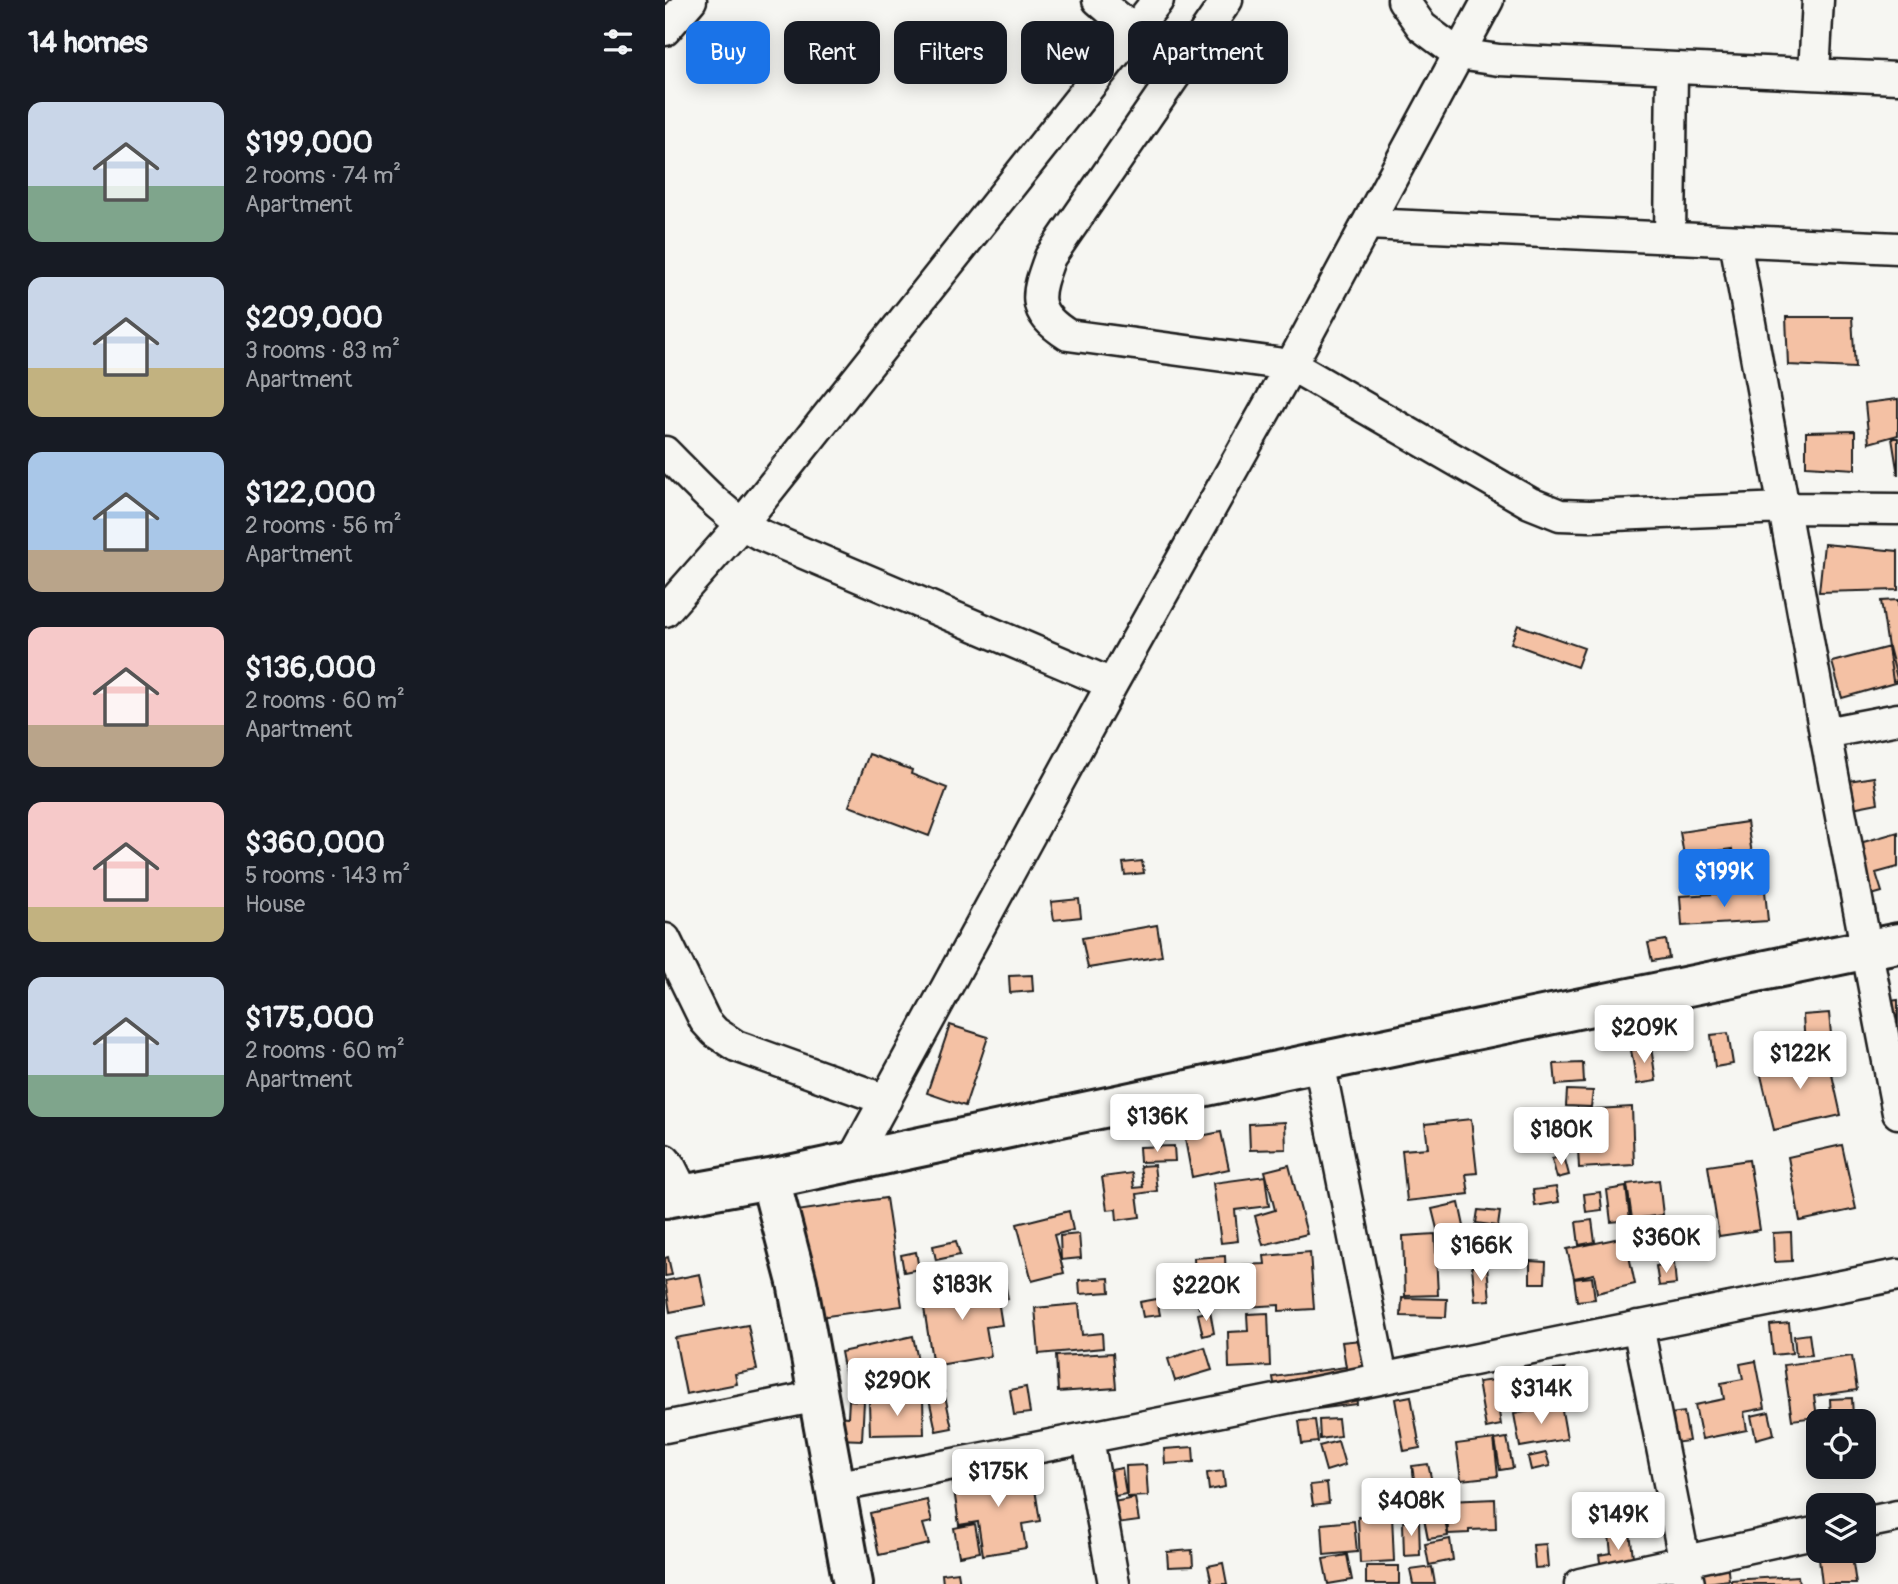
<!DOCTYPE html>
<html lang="en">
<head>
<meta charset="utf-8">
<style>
	:root { --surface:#171b24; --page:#20242c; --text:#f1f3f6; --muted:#9ea1a6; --accent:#1a73e8 }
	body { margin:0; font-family:Pangolin,sans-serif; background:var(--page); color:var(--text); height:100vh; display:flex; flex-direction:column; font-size:26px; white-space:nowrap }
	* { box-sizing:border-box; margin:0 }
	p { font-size:23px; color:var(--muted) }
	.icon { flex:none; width:38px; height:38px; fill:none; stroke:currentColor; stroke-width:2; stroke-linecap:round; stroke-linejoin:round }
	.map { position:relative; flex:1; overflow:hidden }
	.sheet { display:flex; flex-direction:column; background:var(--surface); width:665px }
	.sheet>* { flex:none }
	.banner { position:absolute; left:21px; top:21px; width:665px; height:63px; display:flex; gap:14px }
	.buttons { position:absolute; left:1141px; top:1409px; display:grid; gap:14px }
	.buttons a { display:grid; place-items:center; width:70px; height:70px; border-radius:14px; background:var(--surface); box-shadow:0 4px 18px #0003; font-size:35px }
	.price { position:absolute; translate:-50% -60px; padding:0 16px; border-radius:7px; background:#fff; color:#222; font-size:23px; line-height:46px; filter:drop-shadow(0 2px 4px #0008) }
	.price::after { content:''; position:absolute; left:50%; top:42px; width:21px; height:16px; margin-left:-10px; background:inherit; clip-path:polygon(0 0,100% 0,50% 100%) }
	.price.selected { background:var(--accent); color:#fff }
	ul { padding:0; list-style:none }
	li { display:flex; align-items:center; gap:21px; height:175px; padding:0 28px }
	li span { display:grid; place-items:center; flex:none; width:196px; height:140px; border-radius:14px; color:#555 }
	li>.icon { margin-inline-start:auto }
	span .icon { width:84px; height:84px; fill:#fffc; stroke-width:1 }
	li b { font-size:30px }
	h2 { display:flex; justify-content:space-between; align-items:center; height:84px; padding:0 28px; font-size:30px }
	.pill { padding:0 24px; border-radius:14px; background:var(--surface); box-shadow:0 4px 18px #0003; font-size:24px; line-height:63px }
	.pill.selected { background:var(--accent); color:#fff }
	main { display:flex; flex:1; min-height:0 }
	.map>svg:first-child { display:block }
	.building { fill:#f4c1a4; stroke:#1c1c1c; stroke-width:2 }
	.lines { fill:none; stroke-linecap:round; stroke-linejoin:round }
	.street-casing { stroke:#1c1c1c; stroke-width:35 }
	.secondary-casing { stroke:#1c1c1c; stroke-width:44 }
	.street { stroke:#f6f6f2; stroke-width:30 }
	.secondary { stroke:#f6f6f2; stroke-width:38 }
</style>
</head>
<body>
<main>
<section class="sheet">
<h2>14 homes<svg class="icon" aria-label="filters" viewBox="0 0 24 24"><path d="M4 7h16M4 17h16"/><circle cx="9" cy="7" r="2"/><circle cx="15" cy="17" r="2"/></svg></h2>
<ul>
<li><span style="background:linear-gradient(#c9d6e8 60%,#7fa58c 0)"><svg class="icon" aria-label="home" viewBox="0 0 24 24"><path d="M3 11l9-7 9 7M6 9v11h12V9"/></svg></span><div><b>$199,000</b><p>2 rooms · 74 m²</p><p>Apartment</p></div></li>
<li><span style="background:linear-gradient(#c9d6e8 65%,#c2b280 0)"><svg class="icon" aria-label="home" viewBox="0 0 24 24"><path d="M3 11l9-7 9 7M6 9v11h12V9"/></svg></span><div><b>$209,000</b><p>3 rooms · 83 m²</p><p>Apartment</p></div></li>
<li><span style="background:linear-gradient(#a9c7e8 70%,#b9a48a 0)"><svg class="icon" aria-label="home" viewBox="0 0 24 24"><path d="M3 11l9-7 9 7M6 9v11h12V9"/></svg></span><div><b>$122,000</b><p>2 rooms · 56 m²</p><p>Apartment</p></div></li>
<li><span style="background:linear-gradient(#f6c9c9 70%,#b9a48a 0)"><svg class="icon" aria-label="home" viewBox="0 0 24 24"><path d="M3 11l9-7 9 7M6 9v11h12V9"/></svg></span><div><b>$136,000</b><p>2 rooms · 60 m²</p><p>Apartment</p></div></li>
<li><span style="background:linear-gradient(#f6c9c9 75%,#c2b280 0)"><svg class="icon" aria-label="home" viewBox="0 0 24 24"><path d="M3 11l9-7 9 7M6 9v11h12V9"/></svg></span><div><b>$360,000</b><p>5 rooms · 143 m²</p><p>House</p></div></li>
<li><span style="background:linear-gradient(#c9d6e8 70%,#7fa58c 0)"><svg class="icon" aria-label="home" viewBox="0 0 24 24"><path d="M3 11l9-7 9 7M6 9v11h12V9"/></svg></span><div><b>$175,000</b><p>2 rooms · 60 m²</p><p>Apartment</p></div></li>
</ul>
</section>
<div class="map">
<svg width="1233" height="1584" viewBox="0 0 1233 1584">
	<rect width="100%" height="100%" fill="#f6f6f2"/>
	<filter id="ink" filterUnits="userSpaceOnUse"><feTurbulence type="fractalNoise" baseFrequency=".0143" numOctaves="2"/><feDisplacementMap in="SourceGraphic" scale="14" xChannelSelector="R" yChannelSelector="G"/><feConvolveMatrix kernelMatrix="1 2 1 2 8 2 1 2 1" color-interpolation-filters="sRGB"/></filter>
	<g filter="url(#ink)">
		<path class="building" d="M 1121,317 L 1187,317 L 1190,368 L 1123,365 Z
			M 1233,399 L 1233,435 L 1204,443 L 1200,403 Z
			M 1190,431 L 1190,469 L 1141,466 L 1141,432 Z
			M 1227,438 L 1233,438 L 1233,475 Z
			M 1159,544 L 1233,551 L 1233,590 L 1154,592 Z
			M 1233,600 L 1233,680 L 1228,681 L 1216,601 Z
			M 853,625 L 919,648 L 912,667 L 846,643 Z
			M 1224,647 L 1233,682 L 1177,698 L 1167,662 Z
			M 204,754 L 247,770 L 246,774 L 282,788 L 264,836 L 184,806 Z
			M 1209,777 L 1213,803 L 1182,809 L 1177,782 Z
			M 1082,822 L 1091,880 L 1072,883 L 1067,849 L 1019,856 L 1015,832 Z
			M 1233,832 L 1233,867 L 1211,873 L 1217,892 L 1203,896 L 1188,845 Z
			M 477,861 L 479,873 L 460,875 L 458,863 Z
			M 1100,891 L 1103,921 L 1017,926 L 1015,896 Z
			M 414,899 L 416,917 L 389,920 L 386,902 Z
			M 492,925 L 497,956 L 423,968 L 417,938 Z
			M 1001,940 L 1004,958 L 987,961 L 983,943 Z
			M 367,975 L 368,991 L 345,993 L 344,976 Z
			M 1233,1000 L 1233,1043 L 1225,1001 Z
			M 1164,1013 L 1167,1045 L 1140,1047 L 1138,1015 Z
			M 285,1025 L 323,1037 L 300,1106 L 262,1093 Z
			M 1063,1033 L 1068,1064 L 1050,1067 L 1046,1035 Z
			M 986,1047 L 991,1081 L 972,1084 L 966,1050 Z
			M 1162,1052 L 1176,1115 L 1109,1130 L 1094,1067 Z
			M 918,1063 L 919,1083 L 891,1085 L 889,1064 Z
			M 902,1090 L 928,1091 L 926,1107 L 901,1106 Z
			M 967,1107 L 969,1165 L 914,1168 L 911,1110 Z
			M 806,1119 L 812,1173 L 801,1174 L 804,1194 L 742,1201 L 737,1150 L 763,1148 L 760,1124 Z
			M 620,1122 L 621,1149 L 585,1150 L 584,1124 Z
			M 863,1130 L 878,1130 L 877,1151 L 863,1150 Z
			M 556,1132 L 564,1169 L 527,1177 L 520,1139 Z
			M 1177,1145 L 1191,1209 L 1135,1221 L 1123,1157 Z
			M 509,1146 L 510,1161 L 475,1162 L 474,1147 Z
			M 899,1156 L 904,1175 L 892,1178 L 887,1159 Z
			M 1084,1160 L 1095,1230 L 1054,1236 L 1043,1166 Z
			M 489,1165 L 492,1191 L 472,1194 L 475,1217 L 452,1220 L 451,1209 L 442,1210 L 437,1177 L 467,1173 L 469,1188 L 478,1187 L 475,1166 Z
			M 624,1165 L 642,1234 L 598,1245 L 590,1216 L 610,1210 L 600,1171 Z
			M 600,1176 L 604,1206 L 570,1210 L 573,1241 L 556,1243 L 548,1183 Z
			M 994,1180 L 998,1215 L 967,1219 L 962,1184 Z
			M 891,1187 L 894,1202 L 870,1206 L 868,1190 Z
			M 961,1187 L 965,1220 L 946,1222 L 942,1190 Z
			M 935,1192 L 937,1210 L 921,1212 L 919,1194 Z
			M 221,1198 L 237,1306 L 140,1319 L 125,1212 Z
			M 794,1203 L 800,1231 L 774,1237 L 767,1209 Z
			M 813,1210 L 835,1212 L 833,1226 L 811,1223 Z
			M 404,1211 L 408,1230 L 389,1235 L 399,1273 L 367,1281 L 352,1224 Z
			M 927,1220 L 930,1242 L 914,1245 L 911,1222 Z
			M 800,1232 L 827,1232 L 828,1262 L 800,1263 Z
			M 1126,1232 L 1127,1261 L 1109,1262 L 1108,1233 Z
			M 414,1234 L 416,1258 L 396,1260 L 395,1236 Z
			M 770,1234 L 773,1295 L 740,1296 L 738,1236 Z
			M 960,1237 L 970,1284 L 932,1293 L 929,1274 L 909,1278 L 902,1249 Z
			M 291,1241 L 295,1255 L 271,1260 L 268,1246 Z
			M 251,1252 L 254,1269 L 239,1272 L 236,1255 Z
			M 645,1252 L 649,1309 L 614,1311 L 614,1305 L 579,1307 L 576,1265 L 600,1264 L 599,1256 Z
			M 560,1256 L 561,1281 L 530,1282 L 529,1258 Z
			M 3,1257 L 7,1275 L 0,1276 L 0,1258 Z
			M 865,1261 L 881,1262 L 880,1283 L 865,1283 Z
			M 1009,1263 L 1011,1284 L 994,1286 L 991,1266 Z
			M 822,1265 L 825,1300 L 810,1301 L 807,1266 Z
			M 35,1274 L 41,1305 L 5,1312 L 0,1281 Z
			M 927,1277 L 930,1299 L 912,1301 L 909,1279 Z
			M 444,1278 L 445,1292 L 415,1294 L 414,1280 Z
			M 340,1282 L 343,1299 L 333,1300 L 337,1325 L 321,1327 L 326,1356 L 268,1366 L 257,1295 Z
			M 546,1282 L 552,1304 L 534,1308 L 528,1287 Z
			M 737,1298 L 782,1299 L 781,1317 L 736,1316 Z
			M 492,1299 L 495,1315 L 478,1317 L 475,1302 Z
			M 414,1304 L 417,1335 L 437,1333 L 438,1348 L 374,1354 L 370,1308 Z
			M 545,1311 L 549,1333 L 538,1336 L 533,1314 Z
			M 603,1313 L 605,1366 L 564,1368 L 563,1332 L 583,1331 L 582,1314 Z
			M 1124,1323 L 1127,1353 L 1108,1355 L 1105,1325 Z
			M 83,1325 L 92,1370 L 70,1374 L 72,1384 L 21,1394 L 10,1338 Z
			M 1144,1334 L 1147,1355 L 1131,1356 L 1129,1336 Z
			M 248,1336 L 258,1385 L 185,1399 L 176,1352 Z
			M 696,1340 L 701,1378 L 689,1380 L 692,1404 L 614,1414 L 608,1377 L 681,1367 L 677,1342 Z
			M 540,1347 L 547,1370 L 510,1381 L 503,1359 Z
			M 448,1353 L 451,1388 L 393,1392 L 391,1356 Z
			M 1187,1356 L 1192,1390 L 1149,1396 L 1152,1417 L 1127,1420 L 1119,1365 Z
			M 1091,1361 L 1100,1408 L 1079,1412 L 1082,1430 L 1037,1439 L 1030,1405 L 1059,1399 L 1056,1383 L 1078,1379 L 1075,1364 Z
			M 900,1369 L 903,1400 L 871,1404 L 868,1372 Z
			M 858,1377 L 860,1407 L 835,1408 L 833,1378 Z
			M 829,1380 L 836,1425 L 821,1428 L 813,1382 Z
			M 361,1387 L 365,1413 L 349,1415 L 345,1390 Z
			M 279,1391 L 287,1428 L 271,1431 L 263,1394 Z
			M 746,1396 L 755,1448 L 739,1451 L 730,1399 Z
			M 1187,1398 L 1188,1417 L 1166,1418 L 1165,1399 Z
			M 184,1400 L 199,1401 L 197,1440 L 171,1439 L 172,1416 L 183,1417 Z
			M 258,1400 L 259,1434 L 205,1435 L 204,1402 Z
			M 896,1405 L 902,1439 L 855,1447 L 849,1414 Z
			M 1019,1412 L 1024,1441 L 1001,1444 L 996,1415 Z
			M 1104,1412 L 1109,1434 L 1091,1439 L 1086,1416 Z
			M 673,1419 L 675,1436 L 655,1439 L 654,1420 Z
			M 650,1420 L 653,1442 L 637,1444 L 634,1421 Z
			M 842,1438 L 848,1468 L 835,1470 L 830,1440 Z
			M 829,1439 L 833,1476 L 796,1480 L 791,1444 Z
			M 673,1441 L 680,1465 L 661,1471 L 654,1446 Z
			M 528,1447 L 529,1462 L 500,1464 L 499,1449 Z
			M 881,1453 L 885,1466 L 866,1470 L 863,1457 Z
			M 763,1464 L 767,1482 L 750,1485 L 747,1466 Z
			M 481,1465 L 483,1496 L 462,1497 L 461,1466 Z
			M 457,1468 L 461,1494 L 450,1496 L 446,1470 Z
			M 367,1470 L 375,1521 L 357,1524 L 361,1548 L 318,1555 L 313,1522 L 294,1525 L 288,1482 Z
			M 558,1471 L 560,1487 L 544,1490 L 542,1473 Z
			M 662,1483 L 664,1503 L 648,1505 L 645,1485 Z
			M 737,1497 L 738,1510 L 713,1512 L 712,1500 Z
			M 470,1498 L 474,1521 L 452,1524 L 448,1502 Z
			M 830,1499 L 831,1529 L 804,1530 L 804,1533 L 783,1534 L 782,1501 Z
			M 262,1500 L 267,1522 L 258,1524 L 264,1544 L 214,1555 L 205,1513 Z
			M 777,1504 L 783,1536 L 763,1539 L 757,1508 Z
			M 727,1515 L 729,1561 L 695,1563 L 693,1517 Z
			M 689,1521 L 692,1552 L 659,1555 L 657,1524 Z
			M 754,1521 L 755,1555 L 739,1556 L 738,1522 Z
			M 310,1524 L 315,1552 L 294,1556 L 289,1528 Z
			M 965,1532 L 969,1565 L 936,1569 L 934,1555 L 946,1553 L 944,1535 Z
			M 785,1539 L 788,1560 L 764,1565 L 760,1544 Z
			M 1152,1542 L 1153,1550 L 1186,1550 L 1191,1584 L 1157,1584 Z
			M 881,1544 L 883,1567 L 870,1568 L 868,1545 Z
			M 527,1550 L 528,1566 L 503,1567 L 502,1552 Z
			M 682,1555 L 687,1580 L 663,1584 L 658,1559 Z
			M 1062,1562 L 1064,1580 L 1034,1584 L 1031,1566 Z
			M 558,1563 L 562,1584 L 547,1584 L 543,1566 Z
			M 701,1566 L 734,1566 L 734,1584 L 701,1584 Z
			M 767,1567 L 770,1584 L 748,1584 L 745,1570 Z
			M 293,1572 L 295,1584 L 278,1584 L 277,1574 Z
			M 1133,1576 L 1134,1584 L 1066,1584 L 1066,1580 Z"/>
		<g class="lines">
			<g class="street-casing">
				<path id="street" d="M 433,0 L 469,31
					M 562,0 L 385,257 C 371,295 365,311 403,335 L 626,365 L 865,503 L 895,515 L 925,516 L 1119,508 L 1233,509
					M 738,0 L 757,27 L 793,54 L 834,60 L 1233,78
					M 0,30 L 26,0
					M 1149,73 L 1153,0
					M 702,224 L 1233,248
					M 1005,238 L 1007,70
					M 1070,241 L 1160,733 L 1233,1113
					M 0,452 C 30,482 58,515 96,535 L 447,684
					M 0,611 L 76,525 L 493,0
					M 1160,733 L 1233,719
					M 0,939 L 40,1021 L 50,1032 L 71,1046 L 221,1100
					M 654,1062 L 717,1378
					M 0,1160 L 5,1166 L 19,1194
					M 187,1161 L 447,684 L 626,365 L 823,0
					M 973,1326 L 1024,1584
					M 0,1427 L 153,1396
					M 423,1439 L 449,1584
					M 169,1487 C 524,1420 878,1344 1233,1275
					M 1199,1523 L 1233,1516
					M 915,1584 L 1153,1532"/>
			</g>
			<g class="secondary-casing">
				<path id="secondary" d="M 105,1179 L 132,1282 L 188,1584
					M 0,1198 L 105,1179 L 654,1062 L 1233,943"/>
			</g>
			<use href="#street" class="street"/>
			<use href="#secondary" class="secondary"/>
		</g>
	</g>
</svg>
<div class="buttons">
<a><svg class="icon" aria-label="locate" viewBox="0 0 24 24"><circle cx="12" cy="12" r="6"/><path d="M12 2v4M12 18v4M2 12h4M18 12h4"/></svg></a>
<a><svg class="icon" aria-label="layers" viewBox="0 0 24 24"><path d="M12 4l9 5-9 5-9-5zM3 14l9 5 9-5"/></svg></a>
</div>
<b class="price selected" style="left:1059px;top:909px">$199K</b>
<b class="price" style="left:979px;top:1065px">$209K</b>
<b class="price" style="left:1135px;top:1091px">$122K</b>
<b class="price" style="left:492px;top:1154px">$136K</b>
<b class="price" style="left:896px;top:1167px">$180K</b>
<b class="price" style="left:1001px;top:1275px">$360K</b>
<b class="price" style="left:816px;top:1283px">$166K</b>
<b class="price" style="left:297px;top:1322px">$183K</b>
<b class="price" style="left:541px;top:1323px">$220K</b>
<b class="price" style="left:232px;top:1418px">$290K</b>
<b class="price" style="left:876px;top:1426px">$314K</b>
<b class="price" style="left:333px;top:1509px">$175K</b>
<b class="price" style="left:746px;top:1538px">$408K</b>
<b class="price" style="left:953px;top:1552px">$149K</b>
<div class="banner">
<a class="pill selected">Buy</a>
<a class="pill">Rent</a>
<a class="pill">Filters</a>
<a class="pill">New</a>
<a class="pill">Apartment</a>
</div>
</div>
</main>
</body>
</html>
